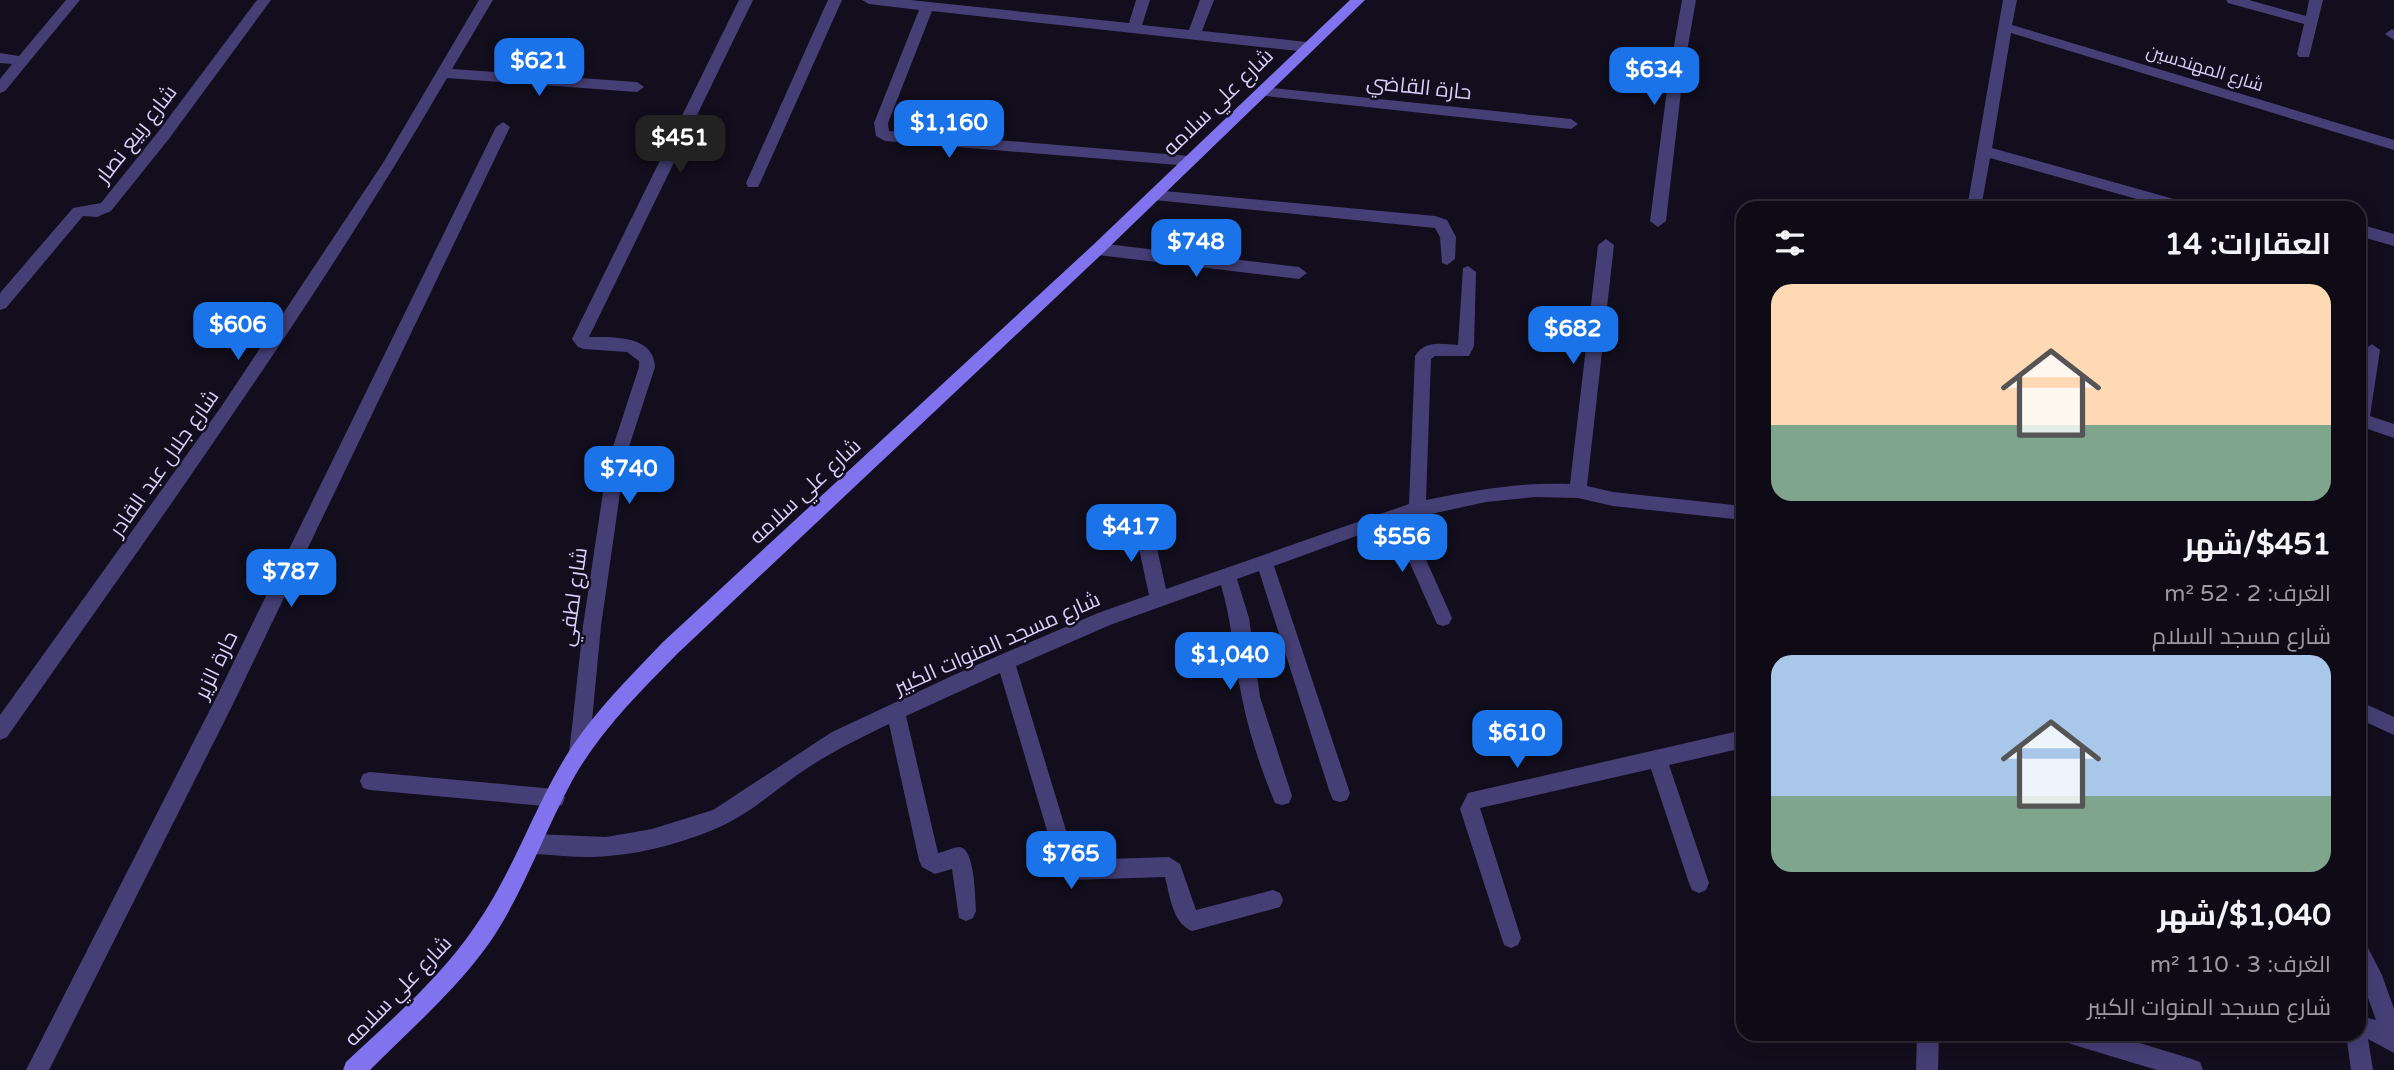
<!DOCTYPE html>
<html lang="ar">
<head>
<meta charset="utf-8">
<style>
	:root { --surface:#0e0a16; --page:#1c1823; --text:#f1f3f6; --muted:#9b9aa1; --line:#2e2b35; --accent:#1a73e8 }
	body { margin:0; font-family:"Varela Round",Cairo,sans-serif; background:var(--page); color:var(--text); direction:rtl; height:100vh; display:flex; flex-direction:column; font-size:26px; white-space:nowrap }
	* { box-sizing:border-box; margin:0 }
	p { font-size:23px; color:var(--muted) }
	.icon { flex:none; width:38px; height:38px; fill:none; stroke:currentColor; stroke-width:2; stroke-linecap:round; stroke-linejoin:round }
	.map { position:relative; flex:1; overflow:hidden; direction:ltr }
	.panel { position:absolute; left:1736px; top:201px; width:630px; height:840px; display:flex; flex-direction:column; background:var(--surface); border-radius:21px; box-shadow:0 4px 18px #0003,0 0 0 2px var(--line); direction:rtl }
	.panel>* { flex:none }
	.price { position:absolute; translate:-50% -60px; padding:0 16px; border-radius:14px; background:var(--accent); color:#fff; font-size:23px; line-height:46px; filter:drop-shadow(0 2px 4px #0008) }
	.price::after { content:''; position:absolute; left:50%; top:42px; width:21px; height:16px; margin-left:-10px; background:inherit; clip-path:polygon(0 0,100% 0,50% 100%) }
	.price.current { background:#222; color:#fff }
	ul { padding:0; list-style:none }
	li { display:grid; align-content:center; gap:14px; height:371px; padding:0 35px }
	li span { display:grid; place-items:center; height:217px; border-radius:21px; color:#555 }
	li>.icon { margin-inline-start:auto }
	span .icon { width:126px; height:126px; fill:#fffc; stroke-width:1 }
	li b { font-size:30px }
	h2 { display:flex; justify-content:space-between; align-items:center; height:84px; padding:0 35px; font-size:30px }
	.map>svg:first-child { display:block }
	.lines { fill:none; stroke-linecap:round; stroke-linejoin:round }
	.street { fill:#463f76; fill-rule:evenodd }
	.secondary { fill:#8073ed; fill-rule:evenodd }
	.labels { text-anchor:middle; stroke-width:5; stroke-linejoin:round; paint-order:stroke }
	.far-street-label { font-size:18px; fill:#d8d0f9; stroke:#120e1d }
	.street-label { font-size:21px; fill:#d8d0f9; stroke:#120e1d }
</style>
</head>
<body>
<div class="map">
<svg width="2394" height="1070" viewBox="0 0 2394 1070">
	<rect width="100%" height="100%" fill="#120e1d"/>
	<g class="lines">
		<path class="street" d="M 66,0 L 80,0 L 5,91 L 0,93 L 0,79 L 12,64 L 0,63 L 0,53 L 19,56 Z
			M 257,0 L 271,0 L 168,140 L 111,211 L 97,217 L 83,216 L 6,308 L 0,310 L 0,293 L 73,208 L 101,203 L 158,132 Z
			M 479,0 L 493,0 L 452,69 L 637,82 L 644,87 L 637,92 L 447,78 C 314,307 159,521 7,737 L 0,740 L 0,715 L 221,407 L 383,163 Z
			M 739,0 L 753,0 L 589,337 C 613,337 654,335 655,367 L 626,456 L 622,479 L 601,626 L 589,752 L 586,758 L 579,761 L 572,758 L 569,752 L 572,727 L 583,626 L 605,479 L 610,456 L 639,367 L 639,361 L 627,352 L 584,349 L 578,347 L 572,339 Z
			M 828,0 L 842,0 L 760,183 L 758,187 L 748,187 L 746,183 Z
			M 862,0 L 910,0 L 1129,23 L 1136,0 L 1150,0 L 1142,25 L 1189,30 L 1200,0 L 1214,0 L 1202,31 L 1307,42 L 1314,47 L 1307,52 L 932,11 L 888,123 L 889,131 L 1190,156 L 1197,161 L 1190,166 L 885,141 L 876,136 L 874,123 L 919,10 L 869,4 Z
			M 1682,0 L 1696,0 L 1683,74 L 1666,221 L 1658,227 L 1650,221 L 1669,74 Z
			M 2003,0 L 2017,0 L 2012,25 L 2394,140 L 2394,150 L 2011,33 L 1992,148 L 2188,203 L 2195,208 L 2169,208 L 1990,158 L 1981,208 L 1967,208 Z
			M 2226,0 L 2249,0 L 2306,16 L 2309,0 L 2323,0 L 2309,57 L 2299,57 L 2297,54 L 2304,24 L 2228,3 Z
			M 2392,29 L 2394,30 L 2394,40 L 2385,34 Z
			M 1262,87 L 1571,119 L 1578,124 L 1571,129 L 1257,95 L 1255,92 Z
			M 503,122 L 510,127 L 233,704 L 49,1070 L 26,1070 L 219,692 L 496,127 Z
			M 1154,190 L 1435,216 L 1447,220 L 1456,237 L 1455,259 L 1447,265 L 1442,263 L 1440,237 L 1435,228 L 1154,200 L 1147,195 Z
			M 2359,224 L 2394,234 L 2394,246 L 2359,236 Z
			M 1606,239 L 1614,245 L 1587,486 L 1613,492 L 1743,506 L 1743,520 L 1613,506 L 1578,498 L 1535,497 L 1486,502 L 1408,519 L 1452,618 L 1449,624 L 1443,626 L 1437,624 L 1392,523 L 1274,566 L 1350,793 L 1347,800 L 1340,802 L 1333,800 L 1330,793 L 1259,571 L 1237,579 L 1249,618 L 1260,697 L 1292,796 L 1289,803 L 1282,805 L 1275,803 C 1261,770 1249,733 1242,698 C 1234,660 1232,622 1221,585 L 1110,625 L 1016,666 L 1075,860 L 1169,857 L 1180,864 L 1196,910 L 1273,890 L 1280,893 L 1283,900 L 1280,907 L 1192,931 C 1172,923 1170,895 1165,877 L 1071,880 L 1060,874 L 1000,673 L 906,716 L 938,853 C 944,852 953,847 960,847 C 975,849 975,898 976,911 L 973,918 L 966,921 L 959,918 L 952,869 L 935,874 L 922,867 L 919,860 L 889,724 C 862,737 835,750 809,767 C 781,785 756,809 726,824 C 690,841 647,853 608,856 C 584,859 557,855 533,854 L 526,851 L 523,844 L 526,837 L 533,834 L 606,837 L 652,829 L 713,810 L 832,732 L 956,674 L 1098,613 L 1149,595 L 1133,521 L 1136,516 L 1142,514 L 1148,516 L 1151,521 L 1166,589 L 1409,504 L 1415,356 C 1425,340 1442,344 1458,345 L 1463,268 L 1468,266 L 1476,272 L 1474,346 L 1469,356 L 1435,356 L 1431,359 L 1426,500 C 1475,490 1521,482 1570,484 L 1598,245 Z
			M 1098,243 L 1299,267 L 1307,273 L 1299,279 L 1098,255 L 1090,249 Z
			M 2372,344 L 2380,350 L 2370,416 L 2394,424 L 2394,438 L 2359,426 L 2359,381 L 2364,350 Z
			M 2359,701 L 2394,717 L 2394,735 L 2359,719 Z
			M 1743,730 L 1743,748 L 1669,765 L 1709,883 L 1706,890 L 1699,893 L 1692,890 L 1689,883 L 1651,769 L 1480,808 L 1521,938 L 1518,945 L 1511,948 L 1504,945 L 1460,809 L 1468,793 Z
			M 370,772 L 555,789 L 562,791 L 565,798 L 562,805 L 555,807 L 370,790 L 363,788 L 360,781 L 363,774 Z
			M 2359,941 L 2366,944 L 2382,975 L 2394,1009 L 2394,1053 L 2368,1039 L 2373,1070 L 2351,1070 L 2346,1034 L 2359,1034 L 2359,1016 L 2376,1020 L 2359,973 Z
			M 1917,1034 L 1939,1034 L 1938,1070 L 1916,1070 Z
			M 2063,1034 L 2110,1034 L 2192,1059 L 2200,1062 L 2203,1070 L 2157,1070 L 2074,1045 L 2066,1042 Z"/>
		<path class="secondary" d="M 1350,0 L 1365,0 L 1103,253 L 677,654 C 638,694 599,732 572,781 C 543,834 524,892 490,942 C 456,990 411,1029 370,1070 L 343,1070 L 346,1062 C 391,1020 439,979 474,928 C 509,879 529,821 559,768 C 586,720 625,682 663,642 L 1093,245 Z"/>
	</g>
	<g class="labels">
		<g class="far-street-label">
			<text transform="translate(2205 68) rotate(17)" y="6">شارع المهندسين</text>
		</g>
		<g class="street-label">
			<text transform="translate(1419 87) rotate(6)" y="7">حارة القاضي</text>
			<text transform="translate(1218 102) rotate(-44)" y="7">شارع علي سلامه</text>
			<text transform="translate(136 134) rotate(-52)" y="7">شارع ربيع نصار</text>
			<text transform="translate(164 463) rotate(-55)" y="7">شارع جلال عبد القادر</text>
			<text transform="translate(805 491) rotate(-43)" y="7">شارع علي سلامه</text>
			<text transform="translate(573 597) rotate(-82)" y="7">شارع لطفي</text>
			<text transform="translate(997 643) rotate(-24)" y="7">شارع مسجد المنوات الكبير</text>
			<text transform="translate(216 665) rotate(-64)" y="7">حارة الزير</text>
			<text transform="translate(398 991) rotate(-46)" y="7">شارع علي سلامه</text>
		</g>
	</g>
</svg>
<b class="price" style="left:539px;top:98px">$621</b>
<b class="price" style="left:1654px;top:107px">$634</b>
<b class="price" style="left:949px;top:160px">$1,160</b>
<b class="price current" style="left:680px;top:175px">$451</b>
<b class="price" style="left:1196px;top:279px">$748</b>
<b class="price" style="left:238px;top:362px">$606</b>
<b class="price" style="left:1573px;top:366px">$682</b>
<b class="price" style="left:629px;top:506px">$740</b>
<b class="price" style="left:1131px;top:564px">$417</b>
<b class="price" style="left:1402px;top:574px">$556</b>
<b class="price" style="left:291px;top:609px">$787</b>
<b class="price" style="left:1230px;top:692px">$1,040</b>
<b class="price" style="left:1517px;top:770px">$610</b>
<b class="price" style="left:1071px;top:891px">$765</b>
<section class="panel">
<h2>العقارات: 14<svg class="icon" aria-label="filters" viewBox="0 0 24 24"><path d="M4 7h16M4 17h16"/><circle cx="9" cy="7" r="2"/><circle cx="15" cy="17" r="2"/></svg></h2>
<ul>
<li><span style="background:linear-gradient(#ffd9b3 65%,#7fa58c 0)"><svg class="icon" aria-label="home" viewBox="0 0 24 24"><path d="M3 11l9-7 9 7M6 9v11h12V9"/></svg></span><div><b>$451/شهر</b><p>الغرف: 2 · 52 m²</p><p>شارع مسجد السلام</p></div></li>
<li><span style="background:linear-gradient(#a9c7e8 65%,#7fa58c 0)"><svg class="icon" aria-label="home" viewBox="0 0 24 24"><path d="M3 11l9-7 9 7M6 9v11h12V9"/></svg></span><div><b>$1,040/شهر</b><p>الغرف: 3 · 110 m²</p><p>شارع مسجد المنوات الكبير</p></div></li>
</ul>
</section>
</div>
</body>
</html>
